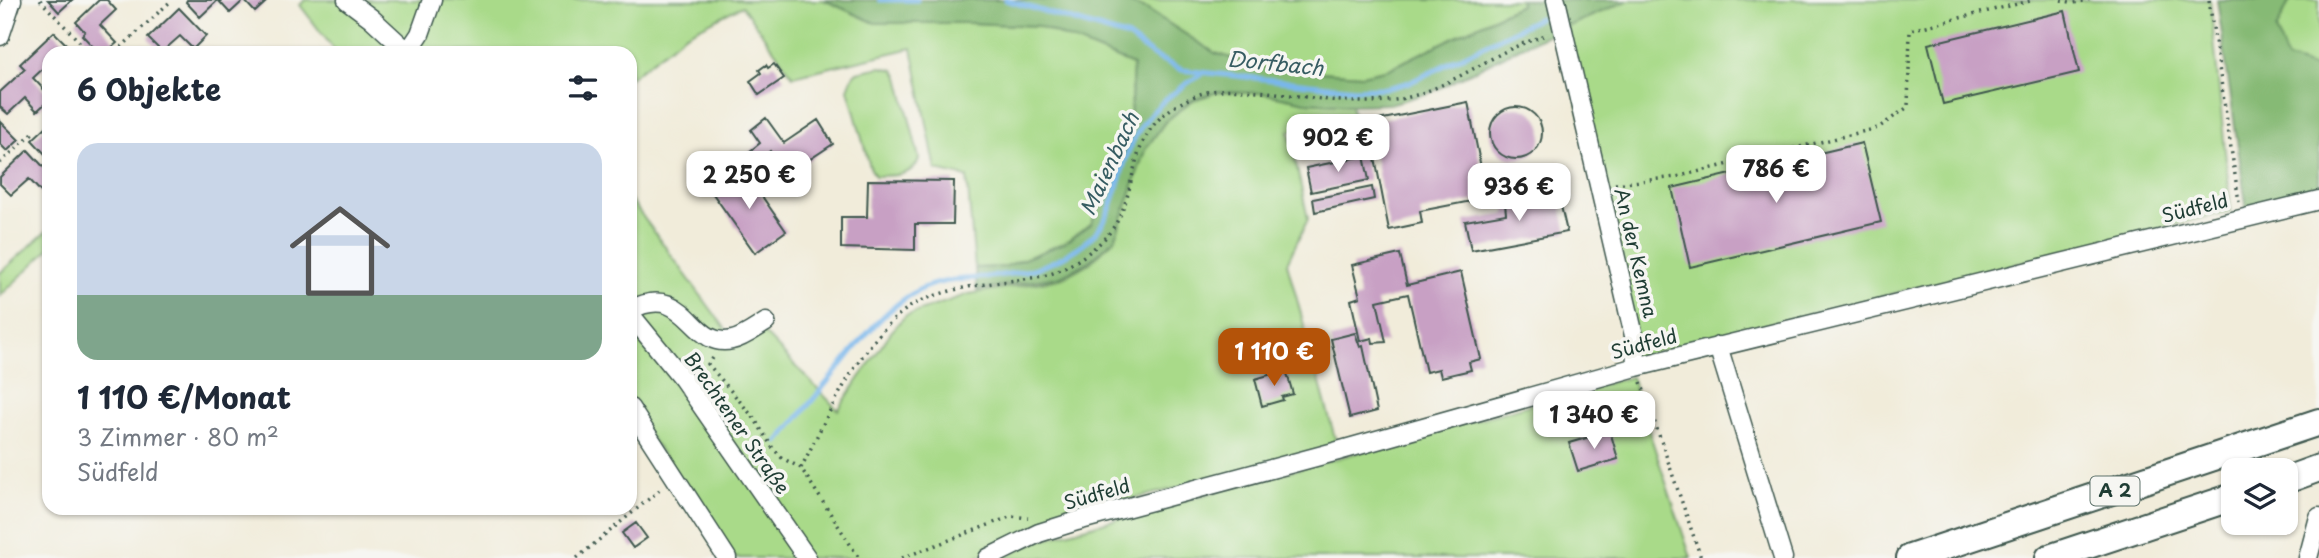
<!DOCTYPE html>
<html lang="de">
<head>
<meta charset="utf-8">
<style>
	:root { --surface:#fff; --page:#f2f2f3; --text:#1f2937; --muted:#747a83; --line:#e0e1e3; --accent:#b45309 }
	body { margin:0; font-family:"Playpen Sans",sans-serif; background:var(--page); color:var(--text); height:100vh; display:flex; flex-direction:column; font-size:26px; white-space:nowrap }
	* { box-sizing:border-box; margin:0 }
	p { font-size:23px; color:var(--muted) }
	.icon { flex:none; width:38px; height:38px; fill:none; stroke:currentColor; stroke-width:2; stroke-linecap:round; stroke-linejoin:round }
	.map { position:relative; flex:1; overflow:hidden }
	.panel { position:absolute; left:42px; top:46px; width:595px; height:469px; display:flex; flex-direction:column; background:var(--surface); border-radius:21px; box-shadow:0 2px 5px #0004 }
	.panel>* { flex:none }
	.tools { position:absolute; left:2221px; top:458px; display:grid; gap:14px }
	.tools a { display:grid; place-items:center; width:77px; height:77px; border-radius:14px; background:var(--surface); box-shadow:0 2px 5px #0004; font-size:35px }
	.price { position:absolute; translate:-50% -60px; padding:0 16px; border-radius:14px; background:#fff; color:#222; font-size:23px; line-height:46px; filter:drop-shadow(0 2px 4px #0008) }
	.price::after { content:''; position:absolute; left:50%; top:42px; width:21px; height:16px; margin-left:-10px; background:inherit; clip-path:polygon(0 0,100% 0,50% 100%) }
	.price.current { background:var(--accent); color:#fff }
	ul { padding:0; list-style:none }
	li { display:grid; align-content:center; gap:14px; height:371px; padding:0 35px }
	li+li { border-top:2px solid var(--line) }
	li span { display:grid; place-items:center; height:217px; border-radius:21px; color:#555 }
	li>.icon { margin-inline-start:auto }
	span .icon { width:126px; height:126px; fill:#fffc; stroke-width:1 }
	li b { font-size:30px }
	h2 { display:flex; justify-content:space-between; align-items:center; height:84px; padding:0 35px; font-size:30px }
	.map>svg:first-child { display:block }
	.green { fill:#a9da89; stroke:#648c5e; stroke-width:2 }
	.forest { fill:#86ba75; stroke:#527c54; stroke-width:2 }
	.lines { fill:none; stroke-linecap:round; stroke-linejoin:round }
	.stream { stroke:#79b7ec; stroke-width:5 }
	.building { fill:#c8a0c4 }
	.minor-casing { stroke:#3e574d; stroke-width:21 }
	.highway-casing { stroke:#3e574d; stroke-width:30 }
	.path { stroke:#3e574d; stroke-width:3.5; stroke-dasharray:2 5; stroke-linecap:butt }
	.minor { stroke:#fff; stroke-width:18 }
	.highway { stroke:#fff; stroke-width:26 }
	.labels { text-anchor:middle; stroke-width:7; stroke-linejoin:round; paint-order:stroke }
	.shield { fill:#f6f6f2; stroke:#60746d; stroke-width:2 }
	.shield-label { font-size:18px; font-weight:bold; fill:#1f3d34 }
	.street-label { font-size:19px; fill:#1f3d34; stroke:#f6f6f2 }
	.water-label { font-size:21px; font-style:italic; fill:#365c62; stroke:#f6f6f2 }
</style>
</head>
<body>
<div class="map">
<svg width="2319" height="558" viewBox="0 0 2319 558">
	<rect width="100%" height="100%" fill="#f6f6f2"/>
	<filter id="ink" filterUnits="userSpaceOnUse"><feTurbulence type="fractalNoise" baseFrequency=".0143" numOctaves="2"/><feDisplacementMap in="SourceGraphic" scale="14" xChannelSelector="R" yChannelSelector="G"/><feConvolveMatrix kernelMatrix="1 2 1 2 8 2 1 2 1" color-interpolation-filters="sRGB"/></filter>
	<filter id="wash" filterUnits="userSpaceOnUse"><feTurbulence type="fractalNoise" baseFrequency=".00686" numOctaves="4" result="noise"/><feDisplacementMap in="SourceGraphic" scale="28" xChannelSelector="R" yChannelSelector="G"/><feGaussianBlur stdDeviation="1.57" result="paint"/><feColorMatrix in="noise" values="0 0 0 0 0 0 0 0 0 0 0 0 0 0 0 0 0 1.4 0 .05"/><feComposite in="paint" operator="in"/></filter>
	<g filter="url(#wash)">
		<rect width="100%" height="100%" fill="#f1ecda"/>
		<path class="green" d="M 305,0 L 824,0 L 875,23 L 969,23 L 1038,26 L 1133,65 L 1129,140 L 1091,224 L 1064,243 L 1004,267 L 975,268 L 967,177 L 936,170 L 912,48 L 793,76 L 742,6 L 686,34 L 630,78 L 630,52 L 336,52 L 300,5 Z
			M 1120,0 L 1521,0 L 1520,5 L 1389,69 L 1362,75 L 1264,68 L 1215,53 L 1146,9 Z
			M 1629,0 L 2210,0 L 2231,211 L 1622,360 L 1628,329 L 1561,29 Z
			M 2290,0 L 2319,0 L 2319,69 L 2287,59 L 2276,30 Z
			M 881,67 L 894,70 L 899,77 L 919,158 C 915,177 891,176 875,176 L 870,167 L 848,89 L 853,76 L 857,72 Z
			M 1217,92 L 1262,93 L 1306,102 L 1351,105 L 1355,123 L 1289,131 L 1308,219 L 1287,263 L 1338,449 L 1049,519 L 976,558 L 735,558 L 630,408 L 630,199 L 738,346 L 762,331 L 838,410 L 891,332 L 905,316 L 969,294 L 1060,279 L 1090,263 L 1115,239 L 1145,150 L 1165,122 L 1191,101 Z
			M 49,229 L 49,249 L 0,296 L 0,273 Z
			M 1631,377 L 1691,558 L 1000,558 L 1041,540 Z"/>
		<path class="forest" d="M 824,0 L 1120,0 L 1146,9 L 1215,53 L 1264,68 L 1362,75 L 1389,69 L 1520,5 L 1521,0 L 1629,0 L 1527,44 L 1432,92 L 1390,104 L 1351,105 L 1306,102 L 1262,93 L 1217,92 L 1191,101 L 1165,122 L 1145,150 L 1115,239 L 1088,262 L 1059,277 L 977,290 L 975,268 L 1004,267 L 1064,243 L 1091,224 L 1129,140 L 1133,65 L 1038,26 L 969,23 L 875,23 Z
			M 2217,0 L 2290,0 L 2276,30 L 2287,59 L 2319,69 L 2319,194 L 2247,211 Z"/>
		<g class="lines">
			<path class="stream" d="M 880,0 L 917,0
				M 1006,0 L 1128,37 L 1154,56 L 1182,70 L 1354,89 L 1387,88 L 1411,82 L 1539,18
				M 778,442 C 799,417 819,392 839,368 C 863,338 885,308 919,290 C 937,281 956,280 976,278 C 1021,274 1053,269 1089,239 C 1116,217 1118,172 1132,143 C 1147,110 1173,92 1203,73"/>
		</g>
		<g id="blocks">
			<path class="building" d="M 48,0 L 72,0 L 59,12 Z
				M 99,0 L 107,0 L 116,10 L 100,25 L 117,43 L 106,52 L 98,52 L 82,35 L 85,32 L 76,22 Z
				M 187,0 L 265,0 L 266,2 L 255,12 L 244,0 L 230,13 L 218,0 L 200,17 L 186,2 Z
				M 179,8 L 206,36 L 193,49 L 180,36 L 162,52 L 148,38 Z
				M 2065,11 L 2079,72 L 1943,104 L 1928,44 Z
				M 54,32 L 74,52 L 49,52 L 49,63 L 33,78 L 49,95 L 49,100 L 37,111 L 25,98 L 8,114 L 0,107 L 0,92 L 25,69 L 20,64 Z
				M 774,64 L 784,78 L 759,95 L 750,81 L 761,73 L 759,70 L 766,65 L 768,68 Z
				M 1468,102 L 1487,198 L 1420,211 L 1422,223 L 1389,230 L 1368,122 Z
				M1490 133a26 26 0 1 1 52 0a26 26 0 1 1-52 0Z
				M 766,118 L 784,143 L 818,120 L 833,144 L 786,175 L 770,151 L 768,153 L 771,158 L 759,167 L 749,152 L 760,143 L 751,130 Z
				M 0,121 L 19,140 L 7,151 L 0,144 Z
				M 49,124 L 49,153 L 46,155 L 32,140 Z
				M 1862,143 L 1881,222 L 1690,267 L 1672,188 Z
				M 28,150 L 49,173 L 49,185 L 41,192 L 29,179 L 11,195 L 0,184 L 0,177 Z
				M 1364,156 L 1369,180 L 1311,192 L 1306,168 Z
				M 743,169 L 786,231 L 755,253 L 711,191 Z
				M 868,180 L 954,181 L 953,224 L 915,224 L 915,250 L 841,248 L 841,217 L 867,217 Z
				M 1372,187 L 1374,199 L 1315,212 L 1313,199 Z
				M 1558,193 L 1567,232 L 1471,250 L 1465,221 L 1506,214 L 1505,203 Z
				M 1400,254 L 1407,285 L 1461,272 L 1481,359 L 1469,362 L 1471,370 L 1441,377 L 1439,369 L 1426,372 L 1408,294 L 1377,301 L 1386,342 L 1373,343 L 1372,338 L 1360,341 L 1351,300 L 1360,297 L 1352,265 Z
				M 1355,333 L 1360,347 L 1363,346 L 1377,411 L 1350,418 L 1331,339 Z
				M 1286,370 L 1293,394 L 1282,397 L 1283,400 L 1262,406 L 1255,379 Z
				M 1610,431 L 1618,459 L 1578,471 L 1569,443 Z
				M 636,523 L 647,538 L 633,548 L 622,533 Z"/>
		</g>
	</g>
	<g filter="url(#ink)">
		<use href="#blocks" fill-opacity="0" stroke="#3e574d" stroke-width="2"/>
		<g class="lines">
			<g class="minor-casing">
				<path id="minor" d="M 347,0 L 371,18 L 408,52
					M 1556,0 L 1635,340 L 1636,367
					M 0,36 L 12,0
					M 408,52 L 420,34 L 432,0
					M 630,310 C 688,280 690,350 732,340 C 743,338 756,328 766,322
					M 630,314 L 683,379 L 807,558
					M 1718,346 L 1783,558
					M 630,408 L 727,558
					M 988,558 L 1039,533 L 1077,521 L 1338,451 L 1636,367 L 2319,200
					M 2308,558 L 2319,517"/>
			</g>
			<g class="highway-casing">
				<path id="highway" d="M 2286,480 L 2319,468
					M 1910,558 L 2319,422
					M 2049,558 L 2233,497"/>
			</g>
			<path class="path" d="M 40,0 L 89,52
				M 2061,0 L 2074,3 L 2089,0
				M 2209,0 L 2239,202
				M 116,52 L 172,0
				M 0,163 L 35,131
				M 1615,184 L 1676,177 L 1878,128 L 1908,107 L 1910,30 L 2034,0
				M 713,358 L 708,364 L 754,418 L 772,447 L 782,458 L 801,468 L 859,558
				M 1641,382 L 1701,558
				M 801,468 C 826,419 867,326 919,302 C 949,288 984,284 1017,280 C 1030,278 1045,277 1058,271 C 1074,264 1089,253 1102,241 C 1149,195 1113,130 1195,96 C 1218,86 1244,90 1268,92 C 1310,97 1352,106 1395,100 C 1434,94 1471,69 1506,51 C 1519,45 1532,40 1545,35
				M 577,558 L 661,489
				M 902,558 L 1012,516 L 1028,518"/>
			<use href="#minor" class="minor"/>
			<use href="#highway" class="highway"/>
		</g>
	</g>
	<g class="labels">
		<rect class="shield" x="2090.5" y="476.5" width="49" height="29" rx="5"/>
		<g class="shield-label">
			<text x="2115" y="497">A 2</text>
		</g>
		<g class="street-label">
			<text transform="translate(2195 208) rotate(-14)" y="7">Südfeld</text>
			<text transform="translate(1636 253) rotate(77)" y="7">An der Kemna</text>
			<text transform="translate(1644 344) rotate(-15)" y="7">Südfeld</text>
			<text transform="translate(737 423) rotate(55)" y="7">Brechtener Straße</text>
			<text transform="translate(1097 494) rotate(-16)" y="7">Südfeld</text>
		</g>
		<g class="water-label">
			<text transform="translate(1275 64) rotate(6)" y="7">Dorfbach</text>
			<text transform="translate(1110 164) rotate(-65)" y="7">Maienbach</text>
		</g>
	</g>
</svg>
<div class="tools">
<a><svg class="icon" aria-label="layers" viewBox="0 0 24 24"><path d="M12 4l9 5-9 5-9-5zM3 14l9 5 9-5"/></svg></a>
</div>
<b class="price" style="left:1338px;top:174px">902 €</b>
<b class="price" style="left:1776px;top:205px">786 €</b>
<b class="price" style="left:749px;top:211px">2 250 €</b>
<b class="price" style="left:1519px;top:223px">936 €</b>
<b class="price current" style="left:1274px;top:388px">1 110 €</b>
<b class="price" style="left:1594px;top:451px">1 340 €</b>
<section class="panel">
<h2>6 Objekte<svg class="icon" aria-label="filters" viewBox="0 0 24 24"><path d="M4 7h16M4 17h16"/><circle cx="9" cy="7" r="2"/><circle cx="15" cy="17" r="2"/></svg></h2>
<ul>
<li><span style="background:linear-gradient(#c9d6e8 70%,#7fa58c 0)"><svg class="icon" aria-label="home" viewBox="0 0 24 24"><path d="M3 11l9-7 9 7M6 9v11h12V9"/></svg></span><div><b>1 110 €/Monat</b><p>3 Zimmer · 80 m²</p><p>Südfeld</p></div></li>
</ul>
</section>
</div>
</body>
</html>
